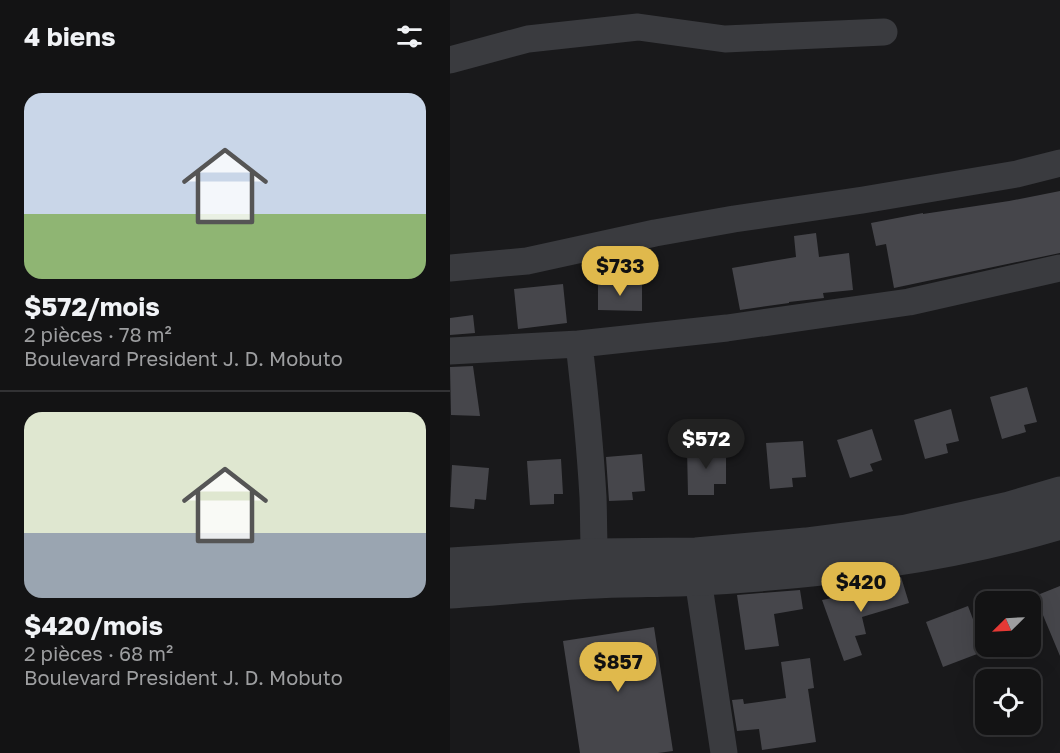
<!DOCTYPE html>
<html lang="fr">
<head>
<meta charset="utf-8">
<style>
	:root { --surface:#131314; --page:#202022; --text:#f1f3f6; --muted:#9d9ea0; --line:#323234; --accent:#e0b94c }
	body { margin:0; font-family:"Golos Text",sans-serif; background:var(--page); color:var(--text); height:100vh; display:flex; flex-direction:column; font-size:22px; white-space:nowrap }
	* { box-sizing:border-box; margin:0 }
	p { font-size:20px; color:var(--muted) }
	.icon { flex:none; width:33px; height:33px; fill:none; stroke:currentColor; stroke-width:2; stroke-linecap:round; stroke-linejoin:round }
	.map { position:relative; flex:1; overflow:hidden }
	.panel { display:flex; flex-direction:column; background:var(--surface); width:450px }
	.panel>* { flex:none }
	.needle { width:39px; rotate:246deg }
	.tools { position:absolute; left:525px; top:591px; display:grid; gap:12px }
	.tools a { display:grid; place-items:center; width:66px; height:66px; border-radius:12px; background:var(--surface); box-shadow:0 6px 24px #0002,0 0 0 2px var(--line); font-size:30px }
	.price { position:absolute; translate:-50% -51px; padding:0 14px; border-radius:21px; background:var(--accent); color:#111; font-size:20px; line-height:39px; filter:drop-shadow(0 2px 3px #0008) }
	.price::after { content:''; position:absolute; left:50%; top:36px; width:18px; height:14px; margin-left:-9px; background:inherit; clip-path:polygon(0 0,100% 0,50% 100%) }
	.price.selected { background:#222; color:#fff }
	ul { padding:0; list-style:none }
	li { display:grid; align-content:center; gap:12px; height:318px; padding:0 24px }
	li+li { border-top:2px solid var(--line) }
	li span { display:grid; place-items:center; height:186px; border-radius:18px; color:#555 }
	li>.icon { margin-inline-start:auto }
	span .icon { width:108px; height:108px; fill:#fffc; stroke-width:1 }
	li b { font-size:26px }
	h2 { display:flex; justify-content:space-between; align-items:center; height:72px; padding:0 24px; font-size:26px }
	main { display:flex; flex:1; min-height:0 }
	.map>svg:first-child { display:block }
	.building { fill:#46464b }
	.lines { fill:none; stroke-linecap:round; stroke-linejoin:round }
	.minor { stroke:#3a3b3f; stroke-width:27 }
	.tertiary { stroke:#3a3b3f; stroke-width:33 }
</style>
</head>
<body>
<main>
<section class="panel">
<h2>4 biens<svg class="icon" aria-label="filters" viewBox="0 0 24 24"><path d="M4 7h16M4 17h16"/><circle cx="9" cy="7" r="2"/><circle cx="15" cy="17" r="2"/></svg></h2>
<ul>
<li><span style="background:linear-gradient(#c9d6e8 65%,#8fb573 0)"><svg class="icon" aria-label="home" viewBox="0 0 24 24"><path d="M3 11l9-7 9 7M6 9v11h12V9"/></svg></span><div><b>$572/mois</b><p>2 pièces · 78 m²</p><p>Boulevard President J. D. Mobuto</p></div></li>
<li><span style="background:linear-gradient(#dfe7d0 65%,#9aa5b1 0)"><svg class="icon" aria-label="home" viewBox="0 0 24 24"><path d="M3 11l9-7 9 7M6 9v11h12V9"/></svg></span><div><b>$420/mois</b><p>2 pièces · 68 m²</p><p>Boulevard President J. D. Mobuto</p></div></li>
</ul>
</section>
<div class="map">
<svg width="610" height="753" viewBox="0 0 610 753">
	<rect width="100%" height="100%" fill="#19191b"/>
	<path class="building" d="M 610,191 L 610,253 L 444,288 L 436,244 L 426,246 L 421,223 L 473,213 L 473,214 L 559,201 Z
		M 366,233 L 369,257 L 399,253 L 403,290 L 373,293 L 374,298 L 339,302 L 339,303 L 290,310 L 282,268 L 346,257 L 344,236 Z
		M 148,283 L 192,284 L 192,311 L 148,310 Z
		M 113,284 L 117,323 L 68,329 L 64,289 Z
		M 23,315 L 25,333 L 0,335 L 0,318 Z
		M 23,366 L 30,416 L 1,415 L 0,367 Z
		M 577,387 L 587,422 L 574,425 L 576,432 L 552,439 L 540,397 Z
		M 501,409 L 509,441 L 496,444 L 498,453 L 475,459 L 464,420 Z
		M 422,429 L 432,460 L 420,464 L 423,471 L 400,478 L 387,440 Z
		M 353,441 L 356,477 L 342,478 L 343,487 L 320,489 L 316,443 Z
		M 237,449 L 276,449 L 276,484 L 264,484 L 264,495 L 238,495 Z
		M 192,454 L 195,491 L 182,492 L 183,500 L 159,501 L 156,457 Z
		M 111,459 L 113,494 L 104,494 L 104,504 L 80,505 L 77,461 Z
		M 2,465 L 39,468 L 36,500 L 25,499 L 24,509 L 0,507 Z
		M 451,577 L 459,603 L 412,617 L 416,634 L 405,636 L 412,655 L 394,661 L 372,600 L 434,588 L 431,581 Z
		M 610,586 L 610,656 L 585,596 Z
		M 350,590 L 353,609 L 324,614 L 329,646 L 295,650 L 287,595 Z
		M 518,606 L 535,651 L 493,667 L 476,622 Z
		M 204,627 L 223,751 L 208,753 L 130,753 L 113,641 Z
		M 360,658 L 364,688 L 358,689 L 366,742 L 312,750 L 309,729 L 287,731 L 282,700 L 293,699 L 294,704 L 336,698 L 331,662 Z"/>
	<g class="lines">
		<path class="minor" d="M 0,60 L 78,39 L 188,27 L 275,39 L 434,32
			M 0,268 L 77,261 L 205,233 L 284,219 L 413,200 L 567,174 L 610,163
			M 129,344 C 135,395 140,446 143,497 C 144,523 143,549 146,576
			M 0,351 L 129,344 L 277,328 L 459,302 L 610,268
			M 246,559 L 248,579 L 274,753"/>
		<path class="tertiary" d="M 0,564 L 143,555 L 246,554 L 356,544 L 456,531 L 559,508 L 610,493
			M 0,592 C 49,589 97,584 146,582 C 180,580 216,581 250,579 C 372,572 494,558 610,523"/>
	</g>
</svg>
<div class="tools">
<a><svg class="needle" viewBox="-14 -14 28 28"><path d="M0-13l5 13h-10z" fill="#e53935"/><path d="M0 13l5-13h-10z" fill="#9d9ea0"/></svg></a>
<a><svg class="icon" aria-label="locate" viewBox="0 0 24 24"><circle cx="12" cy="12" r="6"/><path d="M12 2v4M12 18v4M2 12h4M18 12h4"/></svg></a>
</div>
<b class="price" style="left:170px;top:297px">$733</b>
<b class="price selected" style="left:256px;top:470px">$572</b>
<b class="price" style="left:411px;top:613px">$420</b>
<b class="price" style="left:168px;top:693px">$857</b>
</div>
</main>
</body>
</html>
